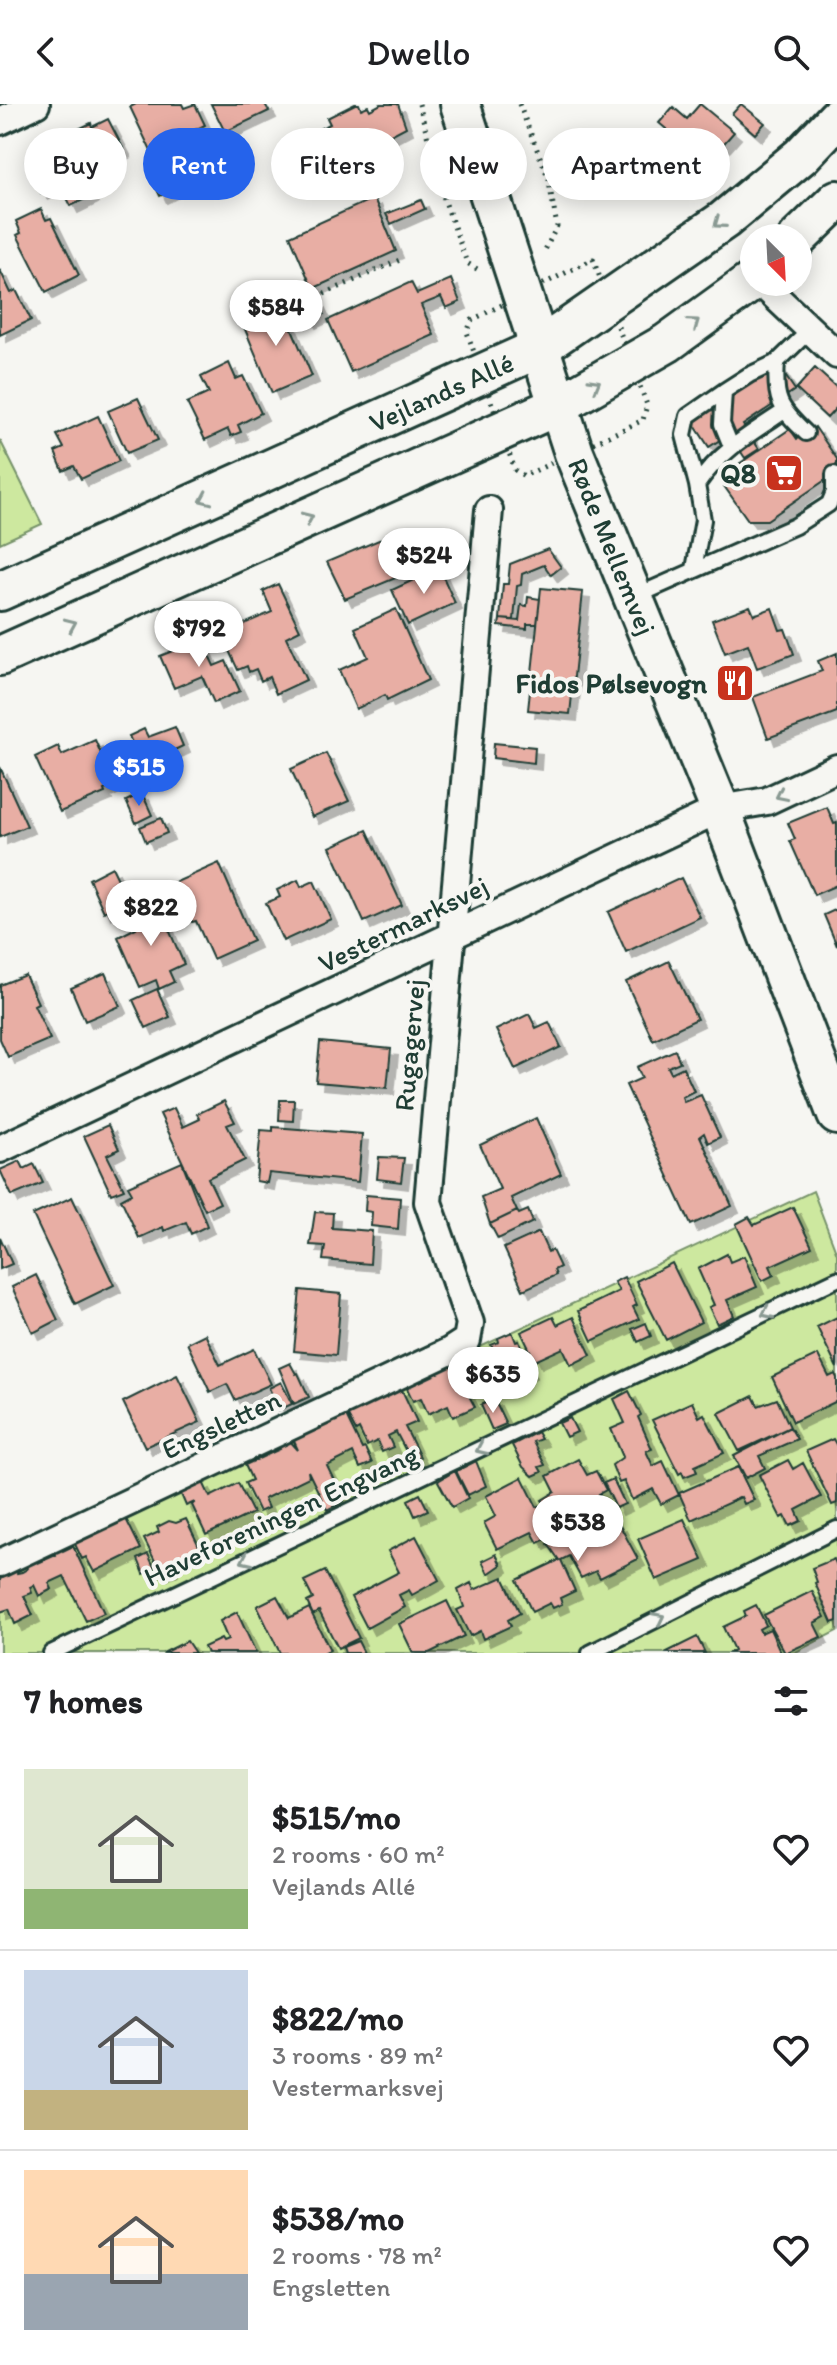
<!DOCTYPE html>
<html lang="en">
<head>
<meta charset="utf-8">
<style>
	:root { --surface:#fff; --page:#f6f6f6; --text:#202124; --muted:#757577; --line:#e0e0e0; --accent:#2563eb }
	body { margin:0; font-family:Itim,sans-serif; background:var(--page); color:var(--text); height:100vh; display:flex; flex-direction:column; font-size:30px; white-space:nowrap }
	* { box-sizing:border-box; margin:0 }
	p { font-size:26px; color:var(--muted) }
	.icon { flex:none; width:44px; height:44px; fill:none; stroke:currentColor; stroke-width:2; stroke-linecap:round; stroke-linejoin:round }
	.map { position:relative; height:1549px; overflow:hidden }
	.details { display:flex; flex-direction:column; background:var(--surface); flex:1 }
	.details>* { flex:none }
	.top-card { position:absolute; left:24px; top:24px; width:790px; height:72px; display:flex; gap:16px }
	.needle { width:52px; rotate:156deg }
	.tools { position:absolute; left:740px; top:120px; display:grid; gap:16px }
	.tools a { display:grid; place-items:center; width:72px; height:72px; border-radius:50%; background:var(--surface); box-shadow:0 4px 20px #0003; font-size:40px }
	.price { position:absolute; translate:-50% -68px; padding:0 18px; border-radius:28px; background:#fff; color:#222; font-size:26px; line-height:52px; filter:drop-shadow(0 2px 4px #0008) }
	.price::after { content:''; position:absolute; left:50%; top:48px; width:24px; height:18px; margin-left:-12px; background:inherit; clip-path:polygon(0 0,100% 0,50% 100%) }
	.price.current { background:var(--accent); color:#fff }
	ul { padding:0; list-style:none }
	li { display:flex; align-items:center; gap:24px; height:200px; padding:0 24px }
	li+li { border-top:2px solid var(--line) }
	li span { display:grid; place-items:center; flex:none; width:224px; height:160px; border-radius:0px; color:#555 }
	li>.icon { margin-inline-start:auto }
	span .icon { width:96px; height:96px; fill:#fffc; stroke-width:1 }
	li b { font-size:34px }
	h2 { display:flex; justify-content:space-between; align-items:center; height:96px; padding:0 24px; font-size:34px }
	.chip { padding:0 28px; border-radius:36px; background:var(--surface); box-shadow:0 4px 20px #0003; font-size:28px; line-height:72px }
	.chip.current { background:var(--accent); color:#fff }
	header { display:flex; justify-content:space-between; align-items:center; height:104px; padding:0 24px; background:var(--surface); font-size:36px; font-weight:600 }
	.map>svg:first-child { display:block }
	.green { fill:#cde89f; stroke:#76926a; stroke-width:2 }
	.building { fill:#e8aea4; stroke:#1f3d34; stroke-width:2; filter:url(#shadow) }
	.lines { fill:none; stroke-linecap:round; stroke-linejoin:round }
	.lane-casing { stroke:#1f3d34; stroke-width:20 }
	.street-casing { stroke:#1f3d34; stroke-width:32 }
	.secondary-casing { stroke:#1f3d34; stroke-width:44 }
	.path { stroke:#1f3d34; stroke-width:5; stroke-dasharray:2 6; stroke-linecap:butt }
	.lane { stroke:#f6f6f2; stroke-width:14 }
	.street { stroke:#f6f6f2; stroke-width:26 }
	.secondary { stroke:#f6f6f2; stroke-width:38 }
	.oneway { stroke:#8a9a93 }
	.labels { text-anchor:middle; stroke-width:8; stroke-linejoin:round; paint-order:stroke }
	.street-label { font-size:28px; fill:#1f3d34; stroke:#f6f6f2 }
	.poi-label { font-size:28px; font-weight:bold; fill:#1f3d34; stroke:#f6f6f2; text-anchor:end }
</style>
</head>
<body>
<header><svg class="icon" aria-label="back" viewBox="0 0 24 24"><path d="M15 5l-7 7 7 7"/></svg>Dwello<svg class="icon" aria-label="search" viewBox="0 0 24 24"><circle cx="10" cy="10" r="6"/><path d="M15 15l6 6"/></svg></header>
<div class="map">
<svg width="837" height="1549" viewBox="0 0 837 1549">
	<defs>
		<filter id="shadow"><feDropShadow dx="7" dy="7" stdDeviation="0" flood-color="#0004"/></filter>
	</defs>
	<rect width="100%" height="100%" fill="#f6f6f2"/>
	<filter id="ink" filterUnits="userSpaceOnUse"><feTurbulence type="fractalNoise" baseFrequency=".0125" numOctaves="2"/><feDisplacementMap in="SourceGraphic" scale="16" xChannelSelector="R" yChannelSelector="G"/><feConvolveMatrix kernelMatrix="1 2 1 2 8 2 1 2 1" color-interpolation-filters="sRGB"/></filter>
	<g filter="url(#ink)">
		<path class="green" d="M 0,336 L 42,420 L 0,439 Z
			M 813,1087 L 837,1150 L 837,1527 L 794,1549 L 0,1549 L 0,1468 Z"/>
		<path class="building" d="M 136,0 L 182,0 L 184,4 L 195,0 L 205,21 L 170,38 L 176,50 L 157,60 L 130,3 Z
			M 211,0 L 265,0 L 269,7 L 225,28 Z
			M 355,0 L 359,0 L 361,5 L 368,2 L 370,6 L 381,0 L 398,0 L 406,23 L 383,35 L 385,40 L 339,61 L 321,24 L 330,20 L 327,14 Z
			M 700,0 L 734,28 L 703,63 L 669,34 L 672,30 L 659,19 L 673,3 L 687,15 Z
			M 741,0 L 765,19 L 755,30 L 732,10 Z
			M 108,15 L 124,46 L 107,54 L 115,71 L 88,85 L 91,92 L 71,102 L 60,80 L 72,74 L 54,37 L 91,19 L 92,23 Z
			M 43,50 L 58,82 L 41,89 L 26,57 Z
			M 161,63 L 172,86 L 160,92 L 149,69 Z
			M 374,94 L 396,147 L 312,185 L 324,210 L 309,217 L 296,189 L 311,181 L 290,132 Z
			M 421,96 L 425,105 L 391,120 L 386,110 Z
			M 41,105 L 46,116 L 51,114 L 79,171 L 46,188 L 17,131 L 21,129 L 16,117 Z
			M 0,166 L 11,189 L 16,186 L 31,216 L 0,231 Z
			M 451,175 L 460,198 L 446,204 L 441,193 L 421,201 L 434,231 L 351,268 L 328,216 L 411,178 L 417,190 Z
			M 281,199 L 312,272 L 272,289 L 241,216 Z
			M 776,258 L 795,286 L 743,321 L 759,345 L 745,354 L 729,330 L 709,343 L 690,314 Z
			M 229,259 L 236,275 L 243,272 L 261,309 L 238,321 L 241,328 L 231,332 L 228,325 L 205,336 L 187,299 L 209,289 L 201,273 Z
			M 815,264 L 837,284 L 837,303 L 827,314 L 796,285 Z
			M 138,294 L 158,336 L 127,349 L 108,307 Z
			M 98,312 L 119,357 L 81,375 L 74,362 L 63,367 L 55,348 L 64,344 L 57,331 Z
			M 815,323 L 837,355 L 837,368 L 767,416 L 748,416 L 724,382 L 739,360 L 790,325 L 797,335 Z
			M 393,430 L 410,468 L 345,495 L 327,458 Z
			M 548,445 L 561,463 L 551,471 L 544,461 L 522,470 L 521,481 L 517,482 L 514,516 L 500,515 L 503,480 L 508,480 L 510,460 Z
			M 439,464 L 455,499 L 408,521 L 392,486 Z
			M 278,480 L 300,526 L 286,533 L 306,576 L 276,590 L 269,573 L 261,577 L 256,565 L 249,568 L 247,562 L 238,566 L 224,536 L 232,532 L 230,526 L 272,508 L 263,487 Z
			M 541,484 L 583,488 L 570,610 L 528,606 Z
			M 528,493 L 540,495 L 537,520 L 527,520 L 527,525 L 499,522 L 500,515 L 519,517 L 521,501 L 527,502 Z
			M 750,502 L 754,511 L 772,504 L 780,526 L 785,525 L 794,550 L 757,564 L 748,540 L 725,549 L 712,516 Z
			M 396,505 L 428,576 L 387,596 L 385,591 L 356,605 L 339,566 L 368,553 L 355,524 Z
			M 184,534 L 188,541 L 201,534 L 214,562 L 226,557 L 240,587 L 214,599 L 202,572 L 174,584 L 160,552 L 175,546 L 172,539 Z
			M 837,549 L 837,608 L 768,634 L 753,593 L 822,567 L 818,557 Z
			M 175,623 L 183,642 L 168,649 L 176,663 L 136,681 L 120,645 L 132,639 L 129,632 L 144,625 L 148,633 Z
			M 95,636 L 115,681 L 104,686 L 105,689 L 60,708 L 35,653 L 58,642 L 62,651 Z
			M 494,639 L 535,643 L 534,659 L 493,654 Z
			M 326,649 L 349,697 L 312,713 L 291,665 Z
			M 0,663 L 27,722 L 0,733 Z
			M 142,689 L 152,711 L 136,719 L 126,697 Z
			M 827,703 L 834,720 L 837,719 L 837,781 L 814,791 L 790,737 L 795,735 L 788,719 Z
			M 161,714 L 167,729 L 146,738 L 140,723 Z
			M 367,726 L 402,801 L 364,818 L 330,743 Z
			M 219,759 L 253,837 L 213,855 L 196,817 L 192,818 L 174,779 Z
			M 112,763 L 128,796 L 104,808 L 89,775 Z
			M 681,774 L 700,813 L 626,848 L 608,808 Z
			M 298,776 L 301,783 L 314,777 L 331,815 L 283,837 L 266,799 L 280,793 L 277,786 Z
			M 140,800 L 145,811 L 160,805 L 184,860 L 169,867 L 174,878 L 159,885 L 156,876 L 140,883 L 118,833 L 136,824 L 128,806 Z
			M 837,805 L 837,842 L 824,811 Z
			M 669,857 L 697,915 L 653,936 L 626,878 Z
			M 105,869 L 120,902 L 85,917 L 71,884 Z
			M 25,871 L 38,899 L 34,901 L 50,935 L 8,953 L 0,935 L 0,881 Z
			M 157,885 L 170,913 L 146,924 L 133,896 Z
			M 529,910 L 536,924 L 549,918 L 561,943 L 515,965 L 496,926 Z
			M 320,938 L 391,945 L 387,984 L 316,978 Z
			M 675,946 L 680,958 L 668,963 L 671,969 L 683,963 L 694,987 L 682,993 L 684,998 L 701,991 L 720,1033 L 708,1039 L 704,1029 L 700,1032 L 732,1102 L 691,1121 L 626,981 L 642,974 L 637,963 Z
			M 280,996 L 294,996 L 293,1017 L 279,1016 Z
			M 224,997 L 235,1018 L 227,1021 L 245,1056 L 208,1074 L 220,1099 L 205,1106 L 160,1010 L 174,1004 L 183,1023 L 200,1015 L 197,1010 Z
			M 536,1014 L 561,1070 L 511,1094 L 517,1107 L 490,1120 L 481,1093 L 500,1085 L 480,1041 Z
			M 108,1021 L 119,1045 L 107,1051 L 124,1085 L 111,1090 L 84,1032 Z
			M 273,1023 L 362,1030 L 358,1078 L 269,1069 L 267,1079 L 256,1077 L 261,1026 L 273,1027 Z
			M 379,1053 L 404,1054 L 401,1078 L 377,1075 Z
			M 20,1057 L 24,1065 L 34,1060 L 43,1079 L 12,1092 L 0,1066 Z
			M 182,1058 L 207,1122 L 191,1130 L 186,1118 L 164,1127 L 163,1123 L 139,1134 L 121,1095 L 132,1089 L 128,1082 Z
			M 366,1091 L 400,1094 L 398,1125 L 371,1122 L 372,1108 L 365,1107 Z
			M 72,1093 L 114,1181 L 75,1200 L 33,1111 Z
			M 793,1103 L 812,1143 L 770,1162 L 774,1171 L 762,1177 L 736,1120 L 749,1113 L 754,1121 Z
			M 528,1106 L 533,1118 L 498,1135 L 490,1120 L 517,1107 L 519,1110 Z
			M 315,1108 L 333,1109 L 332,1124 L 372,1127 L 370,1160 L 323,1156 L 325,1142 L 310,1141 Z
			M 539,1128 L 548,1148 L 552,1146 L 560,1163 L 554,1166 L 556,1171 L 523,1186 L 504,1144 Z
			M 0,1133 L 12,1160 L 0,1165 Z
			M 727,1150 L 730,1158 L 744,1152 L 757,1183 L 727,1196 L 734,1212 L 717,1220 L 709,1203 L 714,1201 L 698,1165 Z
			M 672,1159 L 701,1218 L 666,1236 L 636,1177 Z
			M 36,1171 L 58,1216 L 33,1229 L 12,1183 Z
			M 624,1173 L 637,1201 L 633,1203 L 639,1215 L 592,1237 L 578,1207 L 619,1187 L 614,1178 Z
			M 300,1186 L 341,1190 L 336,1251 L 294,1247 Z
			M 553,1213 L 557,1221 L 573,1213 L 591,1251 L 571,1261 L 563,1244 L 535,1257 L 521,1228 Z
			M 837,1213 L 837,1264 L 817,1223 Z
			M 646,1219 L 651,1232 L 638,1238 L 632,1225 Z
			M 512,1228 L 516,1238 L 519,1237 L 529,1267 L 480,1288 L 469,1263 L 496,1251 L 491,1241 L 499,1238 L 498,1234 Z
			M 205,1230 L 220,1261 L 254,1245 L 271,1280 L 235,1296 L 227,1280 L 210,1288 L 187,1239 Z
			M 818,1251 L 829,1273 L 835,1270 L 837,1274 L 837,1297 L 793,1318 L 772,1273 Z
			M 460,1254 L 474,1285 L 467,1288 L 475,1303 L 453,1313 L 448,1301 L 428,1310 L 421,1294 L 413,1297 L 405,1280 L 452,1262 L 450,1258 Z
			M 290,1259 L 296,1270 L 298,1269 L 309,1293 L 294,1300 L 279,1264 Z
			M 177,1271 L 200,1318 L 145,1343 L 123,1298 Z
			M 281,1278 L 292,1300 L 279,1306 L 269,1284 Z
			M 401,1284 L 417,1318 L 405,1323 L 420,1353 L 411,1357 L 396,1328 L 388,1332 L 393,1343 L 382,1348 L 377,1337 L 367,1342 L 359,1325 L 356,1327 L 347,1310 Z
			M 629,1287 L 641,1311 L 638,1313 L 652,1345 L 646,1347 L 653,1362 L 663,1357 L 679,1391 L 661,1400 L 653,1385 L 632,1396 L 624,1377 L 619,1379 L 612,1361 L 623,1353 L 611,1325 L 625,1319 L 614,1295 Z
			M 753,1292 L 758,1302 L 777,1295 L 790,1323 L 739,1347 L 719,1309 Z
			M 494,1295 L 506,1320 L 492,1326 L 481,1301 Z
			M 692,1298 L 699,1313 L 704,1310 L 724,1349 L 695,1362 L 697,1368 L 684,1373 L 682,1368 L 679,1370 L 652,1316 Z
			M 345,1310 L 362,1345 L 365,1344 L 372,1359 L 360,1364 L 353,1349 L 327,1362 L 344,1397 L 327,1406 L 308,1367 L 309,1373 L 264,1395 L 268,1404 L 259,1408 L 245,1379 L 252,1376 L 245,1361 L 280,1345 L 278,1341 L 289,1336 L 298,1346 L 293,1335 Z
			M 570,1314 L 577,1328 L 566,1333 L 559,1319 Z
			M 790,1323 L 797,1335 L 759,1352 L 765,1364 L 746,1374 L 734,1352 Z
			M 537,1328 L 541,1335 L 533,1338 L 545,1361 L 539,1363 L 542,1368 L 533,1372 L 523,1363 L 512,1341 Z
			M 833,1335 L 837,1342 L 837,1399 L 832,1401 L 806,1347 Z
			M 578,1355 L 587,1371 L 596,1367 L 606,1386 L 599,1390 L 607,1409 L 561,1432 L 559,1428 L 538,1439 L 532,1428 L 497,1445 L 484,1419 L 496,1412 L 486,1392 L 522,1373 L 537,1403 L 545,1400 L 542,1396 L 555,1388 L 547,1372 Z
			M 788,1356 L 793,1365 L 803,1359 L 821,1393 L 796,1406 L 801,1417 L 790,1422 L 785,1412 L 781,1414 L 759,1371 Z
			M 476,1357 L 486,1382 L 468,1391 L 456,1367 Z
			M 738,1363 L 754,1396 L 744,1400 L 741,1393 L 691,1416 L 679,1389 Z
			M 455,1367 L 468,1394 L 452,1403 L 438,1377 Z
			M 613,1375 L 625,1400 L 616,1404 L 604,1379 Z
			M 203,1378 L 210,1393 L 238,1379 L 253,1409 L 206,1431 L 192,1401 L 195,1398 L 186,1402 L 180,1388 Z
			M 420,1390 L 428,1406 L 415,1412 L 408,1396 Z
			M 125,1413 L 141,1445 L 94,1468 L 86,1453 L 82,1455 L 74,1438 Z
			M 186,1415 L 200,1444 L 169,1459 L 171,1464 L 161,1469 L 144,1435 L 159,1428 L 157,1423 L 169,1417 L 176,1419 Z
			M 607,1415 L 612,1423 L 619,1420 L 638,1455 L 600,1474 L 596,1467 L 581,1474 L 569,1452 L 561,1456 L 575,1487 L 560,1494 L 562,1500 L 553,1504 L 550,1499 L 532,1508 L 517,1476 L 559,1456 L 548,1440 L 574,1428 L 576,1433 Z
			M 684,1415 L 703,1456 L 656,1476 L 638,1435 Z
			M 416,1432 L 439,1476 L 412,1491 L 409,1486 L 399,1491 L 405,1503 L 367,1524 L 351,1493 L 399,1468 L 388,1447 Z
			M 73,1442 L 104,1509 L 86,1517 L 64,1472 L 49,1479 L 52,1485 L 39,1492 L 34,1481 L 30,1483 L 32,1489 L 24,1492 L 33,1511 L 15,1520 L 9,1505 L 0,1508 L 0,1475 L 16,1467 L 17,1469 L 22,1468 L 27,1465 L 25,1461 L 36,1456 L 38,1459 L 56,1451 L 54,1446 L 61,1443 L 63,1447 Z
			M 148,1450 L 155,1465 L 144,1470 L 138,1455 Z
			M 496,1450 L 501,1461 L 488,1470 L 482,1457 Z
			M 834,1455 L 837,1462 L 837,1517 L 832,1519 L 815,1479 L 817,1478 L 812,1464 Z
			M 325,1467 L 359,1534 L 338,1544 L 319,1507 L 313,1511 L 307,1498 L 313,1495 L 304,1477 Z
			M 503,1473 L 520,1509 L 508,1516 L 511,1522 L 483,1535 L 480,1527 L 470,1532 L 457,1506 L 464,1503 L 458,1486 L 471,1479 L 474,1486 Z
			M 812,1487 L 825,1513 L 814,1519 L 821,1533 L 785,1549 L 764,1511 Z
			M 277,1492 L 289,1514 L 309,1504 L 330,1546 L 323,1549 L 280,1549 L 257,1502 Z
			M 447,1497 L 464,1532 L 429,1549 L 413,1549 L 399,1520 Z
			M 756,1501 L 766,1521 L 759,1525 L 761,1529 L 770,1525 L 781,1549 L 729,1549 L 734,1546 L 723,1523 L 746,1512 L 744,1507 Z
			M 237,1508 L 256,1549 L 207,1549 L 204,1543 L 221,1535 L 223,1538 L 228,1536 L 220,1517 Z
			M 697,1533 L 705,1549 L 665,1549 Z
			M 187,1537 L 195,1549 L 163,1549 Z
			M 358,1537 L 364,1549 L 345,1549 L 343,1543 Z"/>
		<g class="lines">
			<g class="lane-casing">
				<path id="lane" d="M 777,258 C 774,295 779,304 806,329
					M 731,342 L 722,320 L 724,287 L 749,271 L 777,258 L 810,226
					M 697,381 L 684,331 L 688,312 L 724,287
					M 694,465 L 703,416 L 697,381 C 719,348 750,330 783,308
					M 634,493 L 795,422 L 829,400 L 834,388 L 834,370
					M 51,1549 L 837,1175
					M 590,1549 L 837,1425"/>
			</g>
			<g class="street-casing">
				<path id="street" d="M 0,17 L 36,0
					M 760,178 L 837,251
					M 0,1045 L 720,705 L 767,697 L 837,664
					M 0,1459 L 450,1247 L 467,1236 L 470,1219 L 428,1098 L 489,406"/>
			</g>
			<g class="secondary-casing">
				<g id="secondary">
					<path id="s1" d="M 460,0 L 574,349 L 720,705 L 837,1011"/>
					<path d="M 798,134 L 837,96"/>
					<path id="s2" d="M 0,487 L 539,244 L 724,116 L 801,52 L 837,14"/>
					<path d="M 0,552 L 557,302 L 667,239 L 754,176"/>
				</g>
			</g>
			<path class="path" d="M 419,0 L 442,89 L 467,159 L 477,165
				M 519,0 L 548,73 L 557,122 L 545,146
				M 593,155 L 647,301 L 643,316 L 524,372 L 515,366 L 467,228 L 472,216 Z
				M 324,190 L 404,154"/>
			<use href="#lane" class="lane"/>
			<use href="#street" class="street"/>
			<use href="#secondary" class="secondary"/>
		</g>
		<defs><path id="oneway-chevron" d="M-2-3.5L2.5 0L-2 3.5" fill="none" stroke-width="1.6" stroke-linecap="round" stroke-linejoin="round" transform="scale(2)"/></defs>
		<g class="oneway">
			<use href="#oneway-chevron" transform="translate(719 119) rotate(144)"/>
			<use href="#oneway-chevron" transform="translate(694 219) rotate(-36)"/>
			<use href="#oneway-chevron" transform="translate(595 280) rotate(-30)"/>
			<use href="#oneway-chevron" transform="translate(205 395) rotate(156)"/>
			<use href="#oneway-chevron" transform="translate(308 414) rotate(-24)"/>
			<use href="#oneway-chevron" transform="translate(71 520) rotate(-24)"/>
			<use href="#oneway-chevron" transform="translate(781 691) rotate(154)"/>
			<use href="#oneway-chevron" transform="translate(767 1209) rotate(155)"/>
			<use href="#oneway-chevron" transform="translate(481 1345) rotate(155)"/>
			<use href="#oneway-chevron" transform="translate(246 1456) rotate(155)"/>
			<use href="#oneway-chevron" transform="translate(659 1514) rotate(-27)"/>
		</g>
	</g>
	<defs>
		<g id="supermarket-square" transform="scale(2)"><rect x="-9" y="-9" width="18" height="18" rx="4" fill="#c8321e" stroke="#f6f6f2"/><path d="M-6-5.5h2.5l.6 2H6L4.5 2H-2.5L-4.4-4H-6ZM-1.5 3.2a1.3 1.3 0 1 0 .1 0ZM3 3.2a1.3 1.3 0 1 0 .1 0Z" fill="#fff"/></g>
		<g id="restaurant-square" transform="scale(2)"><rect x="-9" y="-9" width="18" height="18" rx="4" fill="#c8321e" stroke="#f6f6f2"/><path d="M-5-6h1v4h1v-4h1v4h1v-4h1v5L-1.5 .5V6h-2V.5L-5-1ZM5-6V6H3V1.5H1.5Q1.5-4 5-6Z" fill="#fff"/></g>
	</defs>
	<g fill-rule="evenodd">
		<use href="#supermarket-square" x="784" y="369"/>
		<use href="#restaurant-square" x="735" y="579"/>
	</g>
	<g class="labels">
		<g class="street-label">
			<text dy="10" stroke="none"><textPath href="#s2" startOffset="484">Vejlands Allé</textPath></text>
			<text dy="10" stroke="none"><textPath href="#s1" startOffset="468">Røde Mellemvej</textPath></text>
			<text transform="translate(403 820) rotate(-26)" y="10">Vestermarksvej</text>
			<text transform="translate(409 941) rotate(-85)" y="10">Rugagervej</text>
			<text transform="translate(221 1320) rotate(-25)" y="10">Engsletten</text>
			<text transform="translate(281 1411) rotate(-25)" y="10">Haveforeningen Engvang</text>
		</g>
		<g class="poi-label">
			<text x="756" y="379">Q8</text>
			<text x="707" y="589">Fidos Pølsevogn</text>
		</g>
	</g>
</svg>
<div class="tools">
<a><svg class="needle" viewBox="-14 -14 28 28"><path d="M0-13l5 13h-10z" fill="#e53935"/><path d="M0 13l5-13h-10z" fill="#757577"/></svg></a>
</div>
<b class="price" style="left:276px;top:244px">$584</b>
<b class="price" style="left:424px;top:492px">$524</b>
<b class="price" style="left:199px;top:565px">$792</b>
<b class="price current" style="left:139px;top:704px">$515</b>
<b class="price" style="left:151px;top:844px">$822</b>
<b class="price" style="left:493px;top:1311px">$635</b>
<b class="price" style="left:578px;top:1459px">$538</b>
<div class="top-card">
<a class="chip">Buy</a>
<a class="chip current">Rent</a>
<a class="chip">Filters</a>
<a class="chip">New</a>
<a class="chip">Apartment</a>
</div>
</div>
<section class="details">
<h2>7 homes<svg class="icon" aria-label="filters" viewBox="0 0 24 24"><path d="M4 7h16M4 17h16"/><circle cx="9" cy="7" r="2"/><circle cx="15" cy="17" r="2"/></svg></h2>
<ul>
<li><span style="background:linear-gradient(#dfe7d0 75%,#8fb573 0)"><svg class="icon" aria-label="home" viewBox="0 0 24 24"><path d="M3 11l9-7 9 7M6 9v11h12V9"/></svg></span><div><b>$515/mo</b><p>2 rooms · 60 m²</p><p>Vejlands Allé</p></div><svg class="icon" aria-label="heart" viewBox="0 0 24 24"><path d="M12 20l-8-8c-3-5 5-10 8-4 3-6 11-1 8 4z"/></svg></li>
<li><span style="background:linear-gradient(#c9d6e8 75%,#c2b280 0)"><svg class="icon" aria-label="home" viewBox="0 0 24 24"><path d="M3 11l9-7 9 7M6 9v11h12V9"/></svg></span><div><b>$822/mo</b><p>3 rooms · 89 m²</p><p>Vestermarksvej</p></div><svg class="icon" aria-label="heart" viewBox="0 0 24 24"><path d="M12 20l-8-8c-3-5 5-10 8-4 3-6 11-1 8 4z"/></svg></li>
<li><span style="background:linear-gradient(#ffd9b3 65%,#9aa5b1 0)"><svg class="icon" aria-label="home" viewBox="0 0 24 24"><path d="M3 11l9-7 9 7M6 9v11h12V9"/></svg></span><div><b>$538/mo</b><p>2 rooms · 78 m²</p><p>Engsletten</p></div><svg class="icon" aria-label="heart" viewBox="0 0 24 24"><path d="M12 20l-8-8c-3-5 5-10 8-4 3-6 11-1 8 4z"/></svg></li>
</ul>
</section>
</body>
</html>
